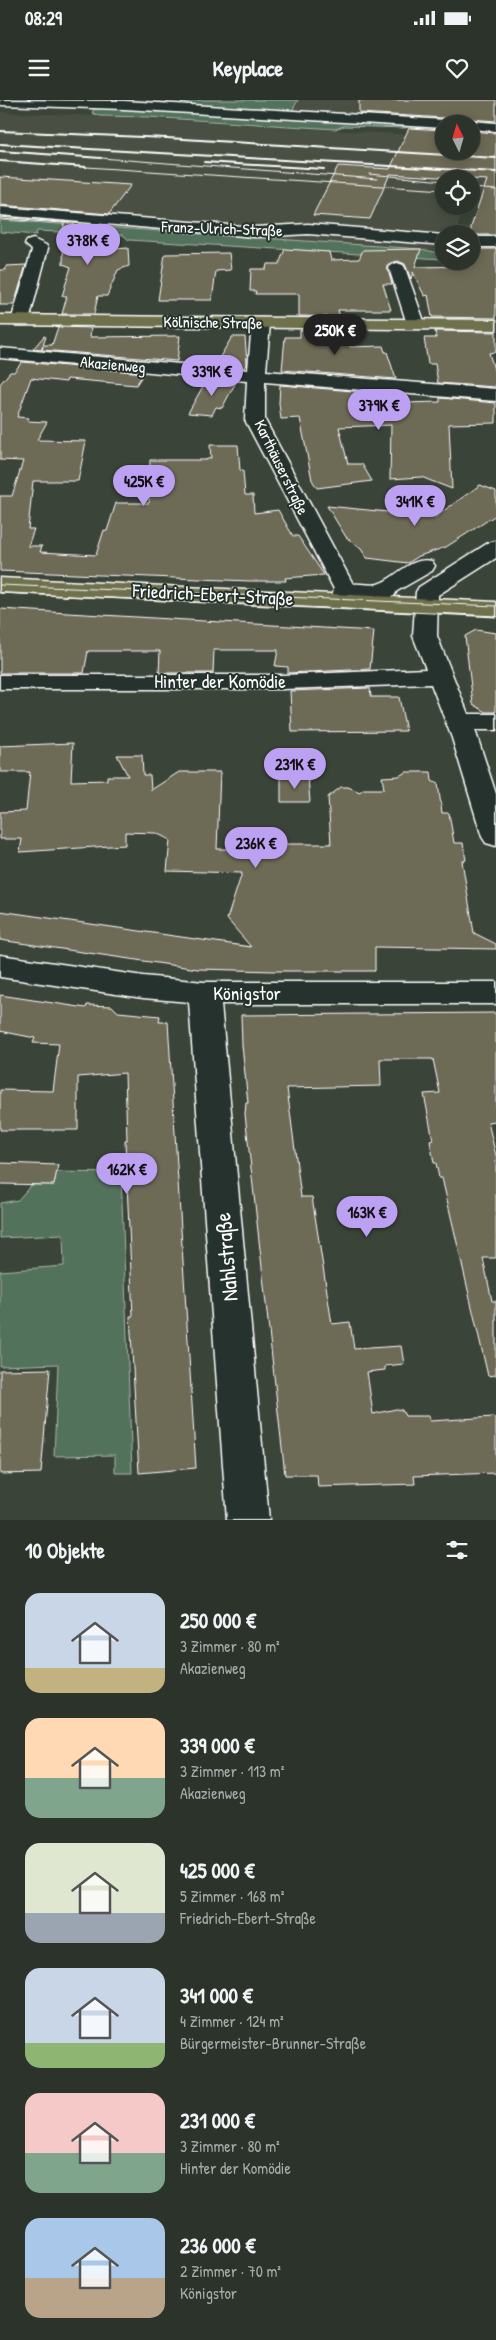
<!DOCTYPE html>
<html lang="de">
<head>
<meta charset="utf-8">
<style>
	:root { --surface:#2c332b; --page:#383f37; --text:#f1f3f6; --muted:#a6aaa9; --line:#484e47; --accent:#bca0f2 }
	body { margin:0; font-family:"Patrick Hand",sans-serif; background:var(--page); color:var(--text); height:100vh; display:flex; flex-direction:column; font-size:19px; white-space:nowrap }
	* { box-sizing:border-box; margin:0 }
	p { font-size:16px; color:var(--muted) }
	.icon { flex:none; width:28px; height:28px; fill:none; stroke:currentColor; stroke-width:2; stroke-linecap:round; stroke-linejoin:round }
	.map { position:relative; height:1420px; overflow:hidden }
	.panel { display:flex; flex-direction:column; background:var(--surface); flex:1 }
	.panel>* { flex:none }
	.needle { width:32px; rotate:355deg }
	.buttons { position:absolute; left:435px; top:15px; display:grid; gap:10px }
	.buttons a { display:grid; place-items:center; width:45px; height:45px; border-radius:50%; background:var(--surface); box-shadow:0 2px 12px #0003,0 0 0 1px var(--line); font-size:25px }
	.price { position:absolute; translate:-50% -42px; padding:0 11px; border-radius:18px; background:var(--accent); color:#111; font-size:16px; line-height:32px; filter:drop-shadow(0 1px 2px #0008) }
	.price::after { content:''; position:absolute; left:50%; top:30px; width:15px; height:11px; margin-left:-8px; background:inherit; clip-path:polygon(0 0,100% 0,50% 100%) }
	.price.selected { background:#222; color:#fff }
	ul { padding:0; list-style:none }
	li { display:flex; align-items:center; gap:15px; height:125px; padding:0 25px }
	li span { display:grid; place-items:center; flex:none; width:140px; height:100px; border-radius:15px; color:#555 }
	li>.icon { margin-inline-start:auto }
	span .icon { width:60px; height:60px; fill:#fffc; stroke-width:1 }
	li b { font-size:21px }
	h2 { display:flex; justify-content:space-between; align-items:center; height:60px; padding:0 25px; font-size:21px }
	.status { display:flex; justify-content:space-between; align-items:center; height:35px; padding:0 25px; background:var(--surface); direction:ltr }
	.status svg { height:14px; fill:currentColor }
	header { display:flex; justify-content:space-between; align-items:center; height:65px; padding:0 25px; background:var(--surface); font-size:22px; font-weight:700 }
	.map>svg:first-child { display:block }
	.built { fill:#4a5042 }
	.green { fill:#53725b; stroke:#a9b8ad }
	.building { fill:#6d6b56; stroke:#fff }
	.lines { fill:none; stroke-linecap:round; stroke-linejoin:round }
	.minor-casing { stroke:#fff; stroke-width:3 }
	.major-casing { stroke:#fff; stroke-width:3 }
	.minor { fill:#26332d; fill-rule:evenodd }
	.major { fill:#6e714b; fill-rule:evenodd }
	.tram { stroke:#fff; stroke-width:1 }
	.rail { stroke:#fff; stroke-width:2 }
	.labels { text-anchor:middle; stroke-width:4; stroke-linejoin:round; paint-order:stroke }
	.far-street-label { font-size:16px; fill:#fff; stroke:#26332d }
	.street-label { font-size:19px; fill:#fff; stroke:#26332d }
	.near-street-label { font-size:22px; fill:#fff; stroke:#26332d }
</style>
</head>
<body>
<div class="status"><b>08:29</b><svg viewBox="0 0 49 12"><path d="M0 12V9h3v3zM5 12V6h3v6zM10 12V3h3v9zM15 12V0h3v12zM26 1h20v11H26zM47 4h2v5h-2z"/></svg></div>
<header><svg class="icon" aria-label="menu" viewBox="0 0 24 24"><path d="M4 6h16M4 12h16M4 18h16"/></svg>Keyplace<svg class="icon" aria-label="heart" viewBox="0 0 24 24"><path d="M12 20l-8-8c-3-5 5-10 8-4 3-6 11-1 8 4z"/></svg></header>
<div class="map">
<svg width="496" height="1420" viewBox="0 0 496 1420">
	<rect width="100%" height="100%" fill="#3b4439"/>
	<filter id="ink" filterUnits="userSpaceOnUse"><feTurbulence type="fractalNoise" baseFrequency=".02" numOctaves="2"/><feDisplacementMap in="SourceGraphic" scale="10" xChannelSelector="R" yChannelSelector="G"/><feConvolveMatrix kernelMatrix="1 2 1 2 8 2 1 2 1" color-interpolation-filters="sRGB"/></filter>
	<g filter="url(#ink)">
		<path class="built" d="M 189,0 L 496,0 L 496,23 L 195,5 L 187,3 Z
			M 0,12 L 123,17 L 444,37 L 444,51 L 471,51 L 496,41 L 496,108 L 471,106 L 471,79 L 444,79 L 444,106 L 463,106 L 458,127 L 496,129 L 496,156 L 471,155 L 471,134 L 444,134 L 444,153 L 421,149 L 0,120 Z"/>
		<path class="green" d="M 189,0 L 298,0 L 292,11 L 190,5 L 187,3 Z
			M 113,8 L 414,25 L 405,28 L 344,26 L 335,29 L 147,17 L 100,16 L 92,13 L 94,9 Z
			M 0,120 L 421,149 L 438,153 L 442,159 L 129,140 L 123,135 L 37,131 L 36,135 L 0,132 Z
			M 56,1072 L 121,1073 L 132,1373 L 115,1373 L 115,1355 L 54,1356 L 58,1264 L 0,1266 L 0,1171 L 64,1166 L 63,1135 L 0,1138 L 0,1103 L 18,1100 L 31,1085 L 54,1085 Z"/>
		<path class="building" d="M 359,0 L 496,0 L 496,21 L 471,19 L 463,24 L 453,24 L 445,18 L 359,13 Z
			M 409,28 L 444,30 L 444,51 L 471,51 L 471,31 L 496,33 L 496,135 L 471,135 L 471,127 L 487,80 L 390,74 L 370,119 L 313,115 L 338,66 L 390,69 Z
			M 0,77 L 35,79 L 131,85 L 109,114 L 0,105 Z
			M 0,117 L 107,126 L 93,145 L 115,144 L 115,149 L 128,148 L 129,166 L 118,170 L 107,196 L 98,196 L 94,214 L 62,214 L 67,196 L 62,196 L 71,167 L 63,164 L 64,123 L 0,119 Z
			M 285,149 L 329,152 L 331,160 L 359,159 L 363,150 L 421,149 L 415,167 L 471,166 L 471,149 L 496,149 L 496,218 L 432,217 L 428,195 L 425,196 L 422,191 L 413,172 L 411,179 L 405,164 L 398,161 L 390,163 L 387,167 L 392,184 L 383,184 L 391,210 L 338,210 L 340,217 L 299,216 L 299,194 L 255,194 L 256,191 L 250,191 L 251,169 L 266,169 L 267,164 L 279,164 Z
			M 229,153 L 231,170 L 216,171 L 212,200 L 158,200 L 165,154 Z
			M 26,165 L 14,205 L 0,205 L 0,170 L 6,170 L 6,166 Z
			M 58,227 L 91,228 L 90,237 L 180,236 L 177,261 L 42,250 L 43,246 L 41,250 L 33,249 L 44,236 L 46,237 L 43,245 L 52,245 Z
			M 300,230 L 345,230 L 350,247 L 383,246 L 385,252 L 387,252 L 396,279 L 282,270 L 285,237 L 300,237 Z
			M 435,231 L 496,232 L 496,252 L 489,253 L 496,276 L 496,287 L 438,283 L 435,264 L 428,264 L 424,238 L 436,238 Z
			M 232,237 L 245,237 L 247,263 L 244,268 L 215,265 Z
			M 22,262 L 144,273 L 136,285 L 67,279 L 66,282 L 31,278 L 17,317 L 29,318 L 27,321 L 47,322 L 37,340 L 86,341 L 78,381 L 33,381 L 28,429 L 34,429 L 28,446 L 42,446 L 40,452 L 96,455 L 104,430 L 107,431 L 116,403 L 149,403 L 150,360 L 205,360 L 211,358 L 210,345 L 238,345 L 240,370 L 243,371 L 245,395 L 253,395 L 254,413 L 278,410 L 293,436 L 298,436 L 324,475 L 285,478 L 286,481 L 250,481 L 0,471 L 0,396 L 12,396 L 23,361 L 0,360 L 0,284 L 10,272 L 14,272 Z
			M 207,279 L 236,282 L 222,308 L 216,307 L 212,315 L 188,313 Z
			M 280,285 L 401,295 L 404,303 L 440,302 L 440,298 L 496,303 L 496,323 L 449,324 L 452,389 L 421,377 L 390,379 L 391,325 L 339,327 L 348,364 L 362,364 L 372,381 L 317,388 L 312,380 L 300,318 L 281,319 L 279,303 Z
			M 480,385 L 496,391 L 496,415 L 446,447 L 419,456 L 408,463 L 367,458 L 361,449 L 346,437 L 327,406 L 388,412 L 390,415 L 390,412 L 435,417 Z
			M 0,509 L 374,531 L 370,569 L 288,573 L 288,567 L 275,566 L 278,550 L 214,550 L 213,573 L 159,573 L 160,551 L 88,551 L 84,573 L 0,573 Z
			M 476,530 L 496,533 L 496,612 L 486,612 L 473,604 L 465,536 Z
			M 370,588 L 371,597 L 399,597 L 406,631 L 292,632 L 290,591 Z
			M 73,643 L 71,681 L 107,680 L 107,676 L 128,676 L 117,655 L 142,655 L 143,675 L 150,675 L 151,690 L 179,672 L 220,672 L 217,749 L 264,749 L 264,744 L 331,744 L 328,697 L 341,687 L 348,687 L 360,692 L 363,689 L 384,689 L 382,677 L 399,676 L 406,672 L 431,672 L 432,681 L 438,684 L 442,713 L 449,713 L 454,743 L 463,743 L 466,760 L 462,761 L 474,833 L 496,844 L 496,849 L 375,847 L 375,871 L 274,871 L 198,869 L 0,840 L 0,811 L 251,847 L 227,819 L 242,773 L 167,771 L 170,740 L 156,733 L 125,732 L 125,745 L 20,752 L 22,739 L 0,739 L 0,712 L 26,711 L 30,672 L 0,672 L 0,646 Z
			M 281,677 L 308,677 L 310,702 L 281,702 Z
			M 0,895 L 86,908 L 87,905 L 112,906 L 118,912 L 160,916 L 159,922 L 168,922 L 196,1368 L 139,1373 L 130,1216 L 133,1216 L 125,1040 L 127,1040 L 125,973 L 78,977 L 78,1030 L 0,1030 L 0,990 L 53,991 L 59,944 L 33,943 L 35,938 L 0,931 Z
			M 496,913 L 496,1021 L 488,1022 L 496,1056 L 496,1158 L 483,1158 L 492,1201 L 496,1201 L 496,1275 L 488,1276 L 442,1078 L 439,1078 L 436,1063 L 434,1063 L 430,1041 L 433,1040 L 424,994 L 440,993 L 433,959 L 380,959 L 381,986 L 287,988 L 301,1097 L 312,1097 L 332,1224 L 350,1222 L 354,1249 L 401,1246 L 404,1264 L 385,1266 L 385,1270 L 367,1272 L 373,1314 L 396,1309 L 402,1310 L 405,1316 L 429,1316 L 430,1321 L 493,1317 L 496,1319 L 496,1373 L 414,1376 L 415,1384 L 318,1387 L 317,1375 L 285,1375 L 245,1014 L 246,1003 L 248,1003 L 242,945 L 241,915 Z
			M 0,1063 L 58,1065 L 54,1085 L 0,1084 Z
			M 50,1269 L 41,1373 L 0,1374 L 0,1270 Z"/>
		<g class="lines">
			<g class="minor-casing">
				<path id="minor" d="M 0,0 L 124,1 L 445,20 L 451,24 L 444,24 L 444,28 L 124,9 L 0,5 Z
					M 471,21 L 496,23 L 496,31 L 471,29 L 471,24 L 465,24 Z
					M 0,107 L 255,127 L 308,124 L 444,135 L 444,145 L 308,134 L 255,137 L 0,115 Z
					M 471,137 L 496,137 L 496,147 L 471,147 Z
					M 33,139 L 46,145 L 48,148 L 29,221 L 26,225 L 14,225 L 11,221 L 32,150 L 25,144 L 27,141 Z
					M 397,163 L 403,165 L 405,168 L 425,224 L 422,228 L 410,228 L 407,224 L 389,168 L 391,165 Z
					M 261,218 L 267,219 L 270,223 L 266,271 L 496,289 L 496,301 L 265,282 L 265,320 L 353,484 C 361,483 371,486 378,484 C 397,478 410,456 432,461 L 435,466 L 432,471 L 397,491 L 394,496 L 386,498 L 355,497 L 351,505 L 343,507 L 335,505 L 331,500 L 334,489 L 245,320 L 247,281 L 0,258 L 0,248 L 248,270 L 252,223 L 255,219 Z
					M 496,441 L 496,458 L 438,495 L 437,536 L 468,614 L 496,614 L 496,630 L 475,630 L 496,694 L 496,746 L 486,743 L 482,737 L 452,638 L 431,584 L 283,589 L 0,589 L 0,575 L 283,575 L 426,569 L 413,536 L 416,492 L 419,487 L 488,443 Z
					M 0,855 L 143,876 L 204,882 L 496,882 L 496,904 L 221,904 L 269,1420 L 227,1420 L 189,902 L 143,898 L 0,877 Z"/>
			</g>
			<g class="major-casing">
				<path id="major" d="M 0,215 L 496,220 L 496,230 L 0,225 Z
					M 0,478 L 496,502 L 496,516 L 0,492 Z"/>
			</g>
			<use href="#minor" class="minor"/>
			<use href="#major" class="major"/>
			<path class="tram" d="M 101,58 L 377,79
				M 86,67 L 444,90
				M 369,74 L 444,81
				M 471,88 L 496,90
				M 0,485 L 496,506
				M 0,493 L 496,516"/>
			<path class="rail" d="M 0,31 L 167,38 L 496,58
				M 0,44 L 496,72
				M 0,51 L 101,58
				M 0,61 L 86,67
				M 204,62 L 324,69"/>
		</g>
	</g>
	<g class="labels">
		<g class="far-street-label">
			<text transform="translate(222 128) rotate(2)" y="6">Franz-Ulrich-Straße</text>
			<text transform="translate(213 222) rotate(1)" y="6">Kölnische Straße</text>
			<text transform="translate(113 264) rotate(5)" y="6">Akazienweg</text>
			<text transform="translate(282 367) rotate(64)" y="6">Karthäuserstraße</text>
		</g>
		<g class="street-label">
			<text transform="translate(213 494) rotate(3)" y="7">Friedrich-Ebert-Straße</text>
			<text x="220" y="588">Hinter der Komödie</text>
			<text x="247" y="900">Königstor</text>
		</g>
		<g class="near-street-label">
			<text transform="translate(226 1157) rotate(-95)" y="8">Nahlstraße</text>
		</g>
	</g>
</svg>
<div class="buttons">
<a><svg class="needle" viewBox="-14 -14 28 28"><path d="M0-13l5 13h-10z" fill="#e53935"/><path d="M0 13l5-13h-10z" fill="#a6aaa9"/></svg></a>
<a><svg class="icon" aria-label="locate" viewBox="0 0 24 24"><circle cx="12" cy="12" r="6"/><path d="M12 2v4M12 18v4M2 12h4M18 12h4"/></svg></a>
<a><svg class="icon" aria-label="layers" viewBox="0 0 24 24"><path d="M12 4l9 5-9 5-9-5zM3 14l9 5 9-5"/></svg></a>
</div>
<b class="price" style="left:88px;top:166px">378K €</b>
<b class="price selected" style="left:335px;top:256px">250K €</b>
<b class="price" style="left:212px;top:297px">339K €</b>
<b class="price" style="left:379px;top:331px">379K €</b>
<b class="price" style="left:144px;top:407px">425K €</b>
<b class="price" style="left:415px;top:427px">341K €</b>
<b class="price" style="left:295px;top:690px">231K €</b>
<b class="price" style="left:256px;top:769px">236K €</b>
<b class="price" style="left:127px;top:1095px">162K €</b>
<b class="price" style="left:367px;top:1138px">163K €</b>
</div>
<section class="panel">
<h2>10 Objekte<svg class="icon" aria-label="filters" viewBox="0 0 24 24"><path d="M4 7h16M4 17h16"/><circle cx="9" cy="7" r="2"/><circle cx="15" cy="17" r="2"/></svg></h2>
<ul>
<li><span style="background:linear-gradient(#c9d6e8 75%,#c2b280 0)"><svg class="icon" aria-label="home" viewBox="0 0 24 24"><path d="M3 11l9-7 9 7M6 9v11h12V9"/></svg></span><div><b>250 000 €</b><p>3 Zimmer · 80 m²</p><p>Akazienweg</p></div></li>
<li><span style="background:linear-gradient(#ffd9b3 60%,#7fa58c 0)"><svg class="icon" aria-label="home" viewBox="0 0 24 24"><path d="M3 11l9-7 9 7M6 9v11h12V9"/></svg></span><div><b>339 000 €</b><p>3 Zimmer · 113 m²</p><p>Akazienweg</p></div></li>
<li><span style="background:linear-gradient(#dfe7d0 70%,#9aa5b1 0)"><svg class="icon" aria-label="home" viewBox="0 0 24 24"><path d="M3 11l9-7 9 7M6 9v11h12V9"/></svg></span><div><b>425 000 €</b><p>5 Zimmer · 168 m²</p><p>Friedrich-Ebert-Straße</p></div></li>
<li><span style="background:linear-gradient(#c9d6e8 75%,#8fb573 0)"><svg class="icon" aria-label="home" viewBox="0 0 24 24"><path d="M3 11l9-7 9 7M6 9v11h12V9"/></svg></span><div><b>341 000 €</b><p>4 Zimmer · 124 m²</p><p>Bürgermeister-Brunner-Straße</p></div></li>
<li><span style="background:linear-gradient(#f6c9c9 60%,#7fa58c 0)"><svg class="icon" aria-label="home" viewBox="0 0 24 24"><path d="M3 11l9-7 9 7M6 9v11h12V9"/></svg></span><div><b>231 000 €</b><p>3 Zimmer · 80 m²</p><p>Hinter der Komödie</p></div></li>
<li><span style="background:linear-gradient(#a9c7e8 60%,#b9a48a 0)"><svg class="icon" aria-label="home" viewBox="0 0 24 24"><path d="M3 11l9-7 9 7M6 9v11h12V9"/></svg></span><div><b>236 000 €</b><p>2 Zimmer · 70 m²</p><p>Königstor</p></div></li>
</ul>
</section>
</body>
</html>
